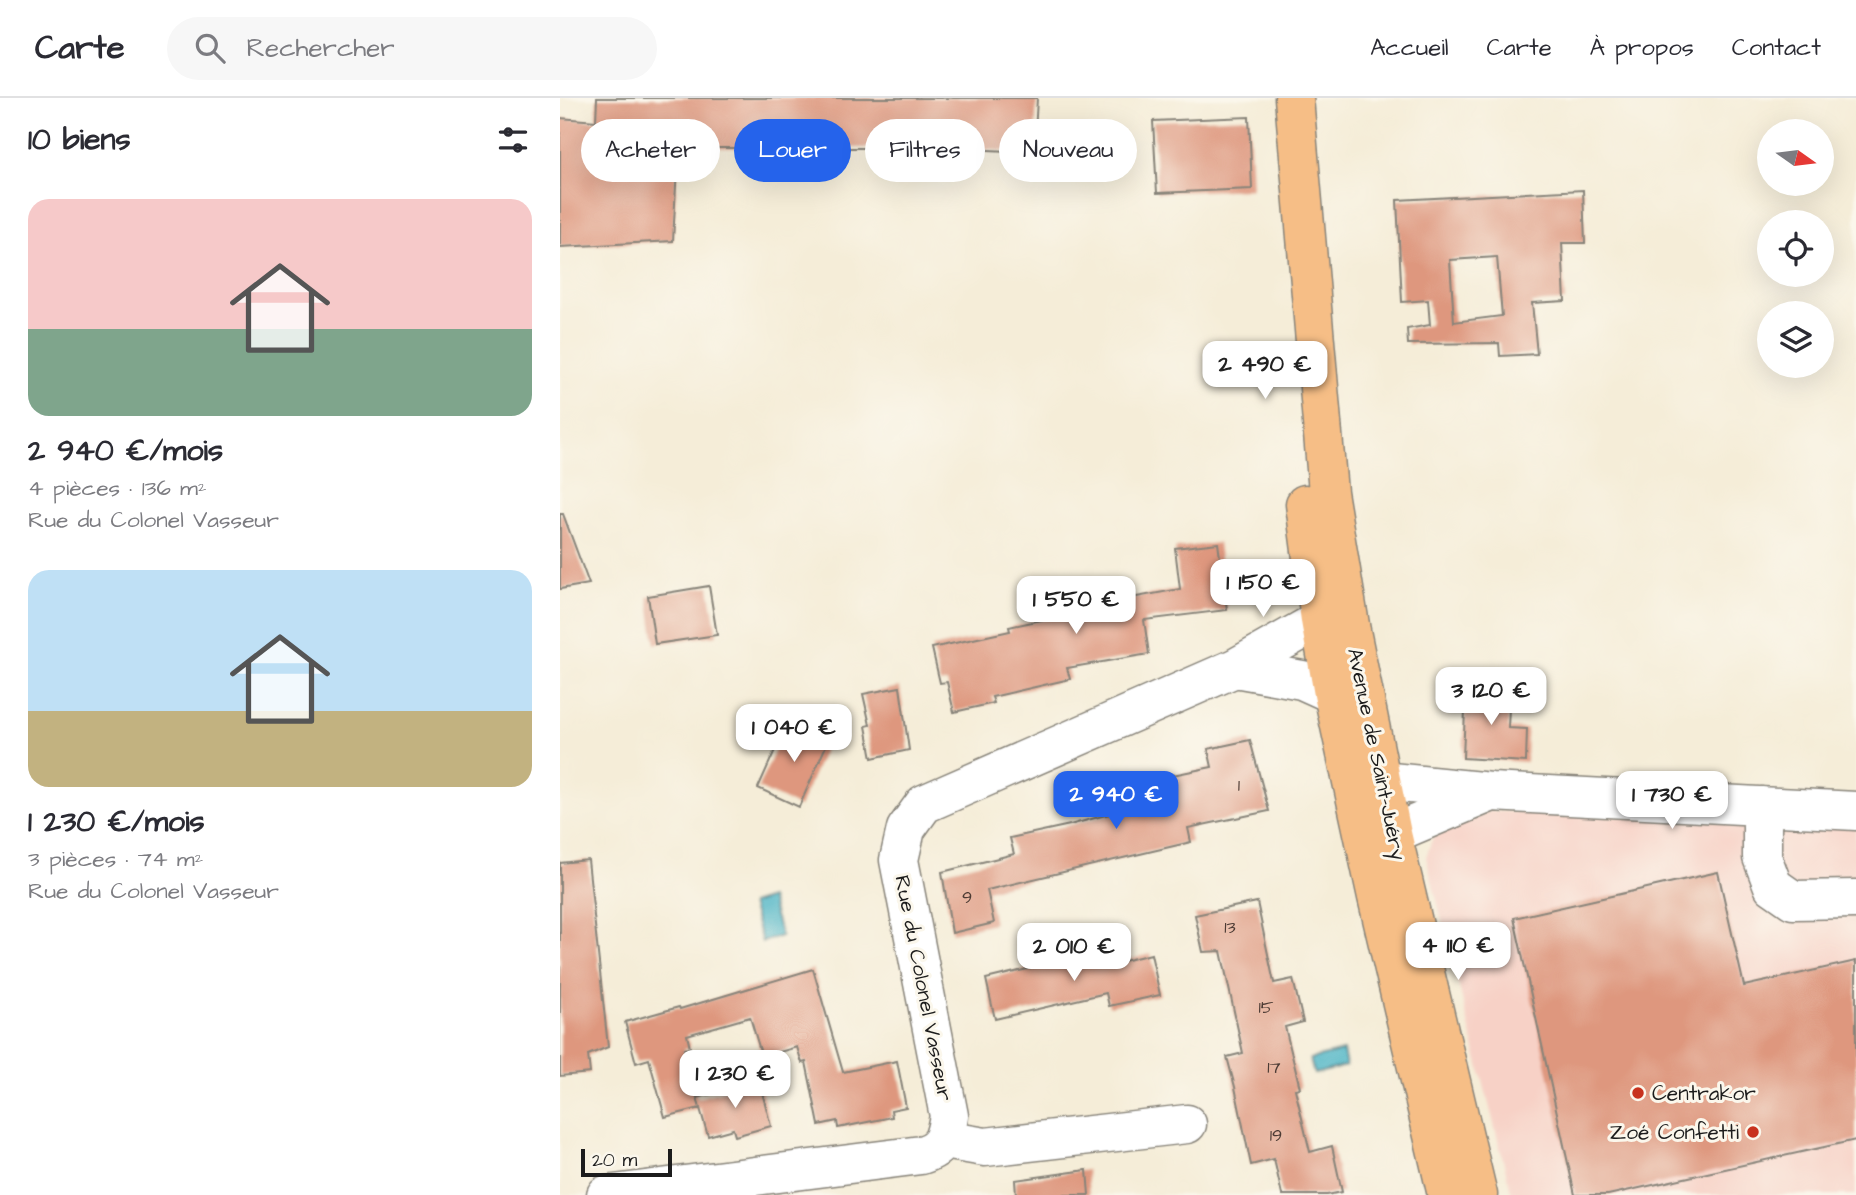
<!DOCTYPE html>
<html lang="fr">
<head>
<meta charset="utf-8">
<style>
	:root { --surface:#fff; --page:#f7f7f7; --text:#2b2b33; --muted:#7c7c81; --line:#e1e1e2; --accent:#2563eb }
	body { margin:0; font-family:"Architects Daughter",sans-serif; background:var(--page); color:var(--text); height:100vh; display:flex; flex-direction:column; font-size:26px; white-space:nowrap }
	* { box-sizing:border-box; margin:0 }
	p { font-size:23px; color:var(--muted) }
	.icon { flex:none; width:38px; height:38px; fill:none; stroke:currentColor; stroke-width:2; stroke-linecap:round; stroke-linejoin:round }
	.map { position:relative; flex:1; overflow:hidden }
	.panel { display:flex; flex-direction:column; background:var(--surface); width:560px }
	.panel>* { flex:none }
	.top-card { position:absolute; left:21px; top:21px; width:665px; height:63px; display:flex; gap:14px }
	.needle { width:46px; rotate:104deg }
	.fabs { position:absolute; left:1197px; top:21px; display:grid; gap:14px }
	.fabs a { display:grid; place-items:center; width:77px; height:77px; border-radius:50%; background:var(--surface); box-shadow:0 7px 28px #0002; font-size:35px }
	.scale { position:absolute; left:21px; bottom:18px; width:91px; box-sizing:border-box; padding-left:7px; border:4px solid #1c1c1c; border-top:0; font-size:19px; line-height:24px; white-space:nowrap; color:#1c1c1c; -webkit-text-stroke:5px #fbf7ec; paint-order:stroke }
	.price { position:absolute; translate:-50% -60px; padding:0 16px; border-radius:14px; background:#fff; color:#222; font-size:23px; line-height:46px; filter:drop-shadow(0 2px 4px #0008) }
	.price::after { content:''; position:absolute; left:50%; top:42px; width:21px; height:16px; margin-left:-10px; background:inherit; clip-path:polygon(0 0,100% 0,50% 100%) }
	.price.current { background:var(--accent); color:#fff }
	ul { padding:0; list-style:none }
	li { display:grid; align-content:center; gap:14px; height:371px; padding:0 28px }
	li span { display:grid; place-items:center; height:217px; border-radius:21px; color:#555 }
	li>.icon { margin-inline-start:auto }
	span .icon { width:126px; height:126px; fill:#fffc; stroke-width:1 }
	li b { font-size:30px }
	h2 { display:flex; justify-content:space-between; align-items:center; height:84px; padding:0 28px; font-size:30px }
	.tag { padding:0 24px; border-radius:32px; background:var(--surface); box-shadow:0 7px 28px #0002; font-size:24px; line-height:63px }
	.tag.current { background:var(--accent); color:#fff }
	header { display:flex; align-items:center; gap:42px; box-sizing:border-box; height:98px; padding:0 35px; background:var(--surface); border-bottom:2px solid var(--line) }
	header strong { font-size:33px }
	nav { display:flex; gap:38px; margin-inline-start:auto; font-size:24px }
	.search { width:490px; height:63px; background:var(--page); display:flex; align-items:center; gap:18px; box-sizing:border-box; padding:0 24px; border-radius:38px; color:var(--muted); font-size:26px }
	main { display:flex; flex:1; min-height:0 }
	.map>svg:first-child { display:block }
	.built { fill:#f7d1c6 }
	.water { fill:#47b2c5; stroke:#326770; stroke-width:2 }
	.building { fill:#de977e; fill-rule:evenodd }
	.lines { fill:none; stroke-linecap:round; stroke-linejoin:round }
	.minor-casing { stroke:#88847a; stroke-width:41 }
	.major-casing { stroke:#88847a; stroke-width:41 }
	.minor { stroke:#fff; stroke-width:38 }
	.major { stroke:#f6be86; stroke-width:38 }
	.poi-dot { fill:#c8321e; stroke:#fbf7ec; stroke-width:2.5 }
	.labels { text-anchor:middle; stroke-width:6; stroke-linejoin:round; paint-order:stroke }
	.number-label { font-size:18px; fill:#4c3b34 }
	.street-label { font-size:21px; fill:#1c1c1c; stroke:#fbf7ec }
	.poi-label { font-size:21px; fill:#1c1c1c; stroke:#fbf7ec; text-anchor:start }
</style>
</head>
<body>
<header>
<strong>Carte</strong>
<div class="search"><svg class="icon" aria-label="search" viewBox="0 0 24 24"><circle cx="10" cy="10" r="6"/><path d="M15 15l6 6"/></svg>Rechercher</div>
<nav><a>Accueil</a><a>Carte</a><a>À propos</a><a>Contact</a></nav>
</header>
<main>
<section class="panel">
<h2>10 biens<svg class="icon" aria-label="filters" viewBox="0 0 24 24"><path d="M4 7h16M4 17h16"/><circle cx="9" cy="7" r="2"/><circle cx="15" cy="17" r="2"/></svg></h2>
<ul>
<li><span style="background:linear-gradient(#f6c9c9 60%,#7fa58c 0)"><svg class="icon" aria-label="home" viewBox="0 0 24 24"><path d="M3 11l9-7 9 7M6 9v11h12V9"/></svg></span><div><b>2 940 €/mois</b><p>4 pièces · 136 m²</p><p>Rue du Colonel Vasseur</p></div></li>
<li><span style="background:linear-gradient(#bfe0f5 65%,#c2b280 0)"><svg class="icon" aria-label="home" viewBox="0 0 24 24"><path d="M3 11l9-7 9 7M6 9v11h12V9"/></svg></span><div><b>1 230 €/mois</b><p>3 pièces · 74 m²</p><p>Rue du Colonel Vasseur</p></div></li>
</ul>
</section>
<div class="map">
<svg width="1296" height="1097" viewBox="0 0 1296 1097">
	<rect width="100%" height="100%" fill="#fbf7ec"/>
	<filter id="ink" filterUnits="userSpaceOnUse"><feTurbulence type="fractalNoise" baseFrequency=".0143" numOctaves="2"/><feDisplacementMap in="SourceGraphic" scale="14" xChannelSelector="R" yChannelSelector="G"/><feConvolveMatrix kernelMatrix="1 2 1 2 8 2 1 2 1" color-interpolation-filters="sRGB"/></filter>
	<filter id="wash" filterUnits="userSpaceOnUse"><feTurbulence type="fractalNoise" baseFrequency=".00686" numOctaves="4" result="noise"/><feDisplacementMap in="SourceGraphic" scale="28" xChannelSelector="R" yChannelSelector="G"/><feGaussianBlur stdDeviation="1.57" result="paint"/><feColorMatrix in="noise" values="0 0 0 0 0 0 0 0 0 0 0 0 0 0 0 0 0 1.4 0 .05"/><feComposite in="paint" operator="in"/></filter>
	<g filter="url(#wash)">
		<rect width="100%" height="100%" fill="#f5edd8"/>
		<path class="built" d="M 930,713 L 1296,729 L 1296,1097 L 952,1097 L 866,759 L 873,739 Z"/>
		<path class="water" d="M 210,800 L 221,838 L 202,844 L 191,806 Z
			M 783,953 L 786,968 L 754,976 L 750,961 Z"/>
		<g id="blocks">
			<path class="building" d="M 37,0 L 477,0 L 474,54 L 383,50 L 118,50 L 113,143 L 0,149 L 0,20 L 36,23 Z
				M 689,19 L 692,91 L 597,95 L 593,23 Z
				M 1023,92 L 1025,145 L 1002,145 L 1005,203 L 972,205 L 977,256 L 940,258 L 939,245 L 848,246 L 847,231 L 870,227 L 868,202 L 842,204 L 837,102 ZM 937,159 L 942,218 L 894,224 L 890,162 Z
				M 0,416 L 3,416 L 29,486 L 0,491 Z
				M 658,445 L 667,512 L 584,522 L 589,556 L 507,570 L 510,581 L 432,599 L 434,605 L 394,614 L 387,584 L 380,585 L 372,550 L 450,533 L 449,529 L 518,514 L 517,510 L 620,491 L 615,450 Z
				M 149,488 L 157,537 L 95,546 L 88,498 Z
				M 906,588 L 950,590 L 948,630 L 967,631 L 966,664 L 903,660 Z
				M 340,589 L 349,652 L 312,660 L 306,628 L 310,627 L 303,596 Z
				M 228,623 L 269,641 L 239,709 L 198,690 Z
				M 690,642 L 709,713 L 628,730 L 631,744 L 427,792 L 434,825 L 392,835 L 382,774 L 454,756 L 450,740 L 510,727 L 578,708 L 573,685 L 652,669 L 648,651 Z
				M 28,762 L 48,949 L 28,957 L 30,975 L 0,978 L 0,765 Z
				M 1158,774 L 1184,888 L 1296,863 L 1296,1042 L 1048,1097 L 1015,1097 L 954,820 Z
				M 697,804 L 714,885 L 733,881 L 743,924 L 725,929 L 740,990 L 735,991 L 750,1054 L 772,1048 L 782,1094 L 767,1097 L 722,1097 L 714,1061 L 691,1067 L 675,989 L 667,959 L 683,955 L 661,853 L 643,854 L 635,817 Z
				M 561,852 L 563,863 L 591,856 L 600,897 L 549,908 L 546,895 L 435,921 L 426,881 L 501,863 L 501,865 Z
				M 253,871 L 283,974 L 337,963 L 346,1009 L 331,1012 L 332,1019 L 278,1030 L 277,1023 L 259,1027 L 246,964 L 242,965 L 237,949 L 202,959 L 190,919 L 127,937 L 130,950 L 124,951 L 140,1010 L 105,1019 L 89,961 L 76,965 L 65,924 L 119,909 L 120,911 Z
				M 199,983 L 211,1028 L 175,1038 L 173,1031 L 148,1038 L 137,1000 Z
				M 527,1072 L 529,1097 L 456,1097 L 455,1082 Z"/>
		</g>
	</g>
	<g filter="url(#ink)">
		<use href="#blocks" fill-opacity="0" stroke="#88847a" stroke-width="2"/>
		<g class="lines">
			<g class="minor-casing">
				<path id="minor" d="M 675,570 L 742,582 L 773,596
					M 821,683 L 931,694 L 1296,713
					M 1202,708 L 1202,759 L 1213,788 L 1233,802 L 1296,801
					M 832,736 L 927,696
					M 384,1042 L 425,1049 L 627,1026
					M 46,1097 L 361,1057 C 384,1050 385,1039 389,1018 L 339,762 L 346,731 L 364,706 L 675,570 L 760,522"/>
			</g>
			<g class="major-casing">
				<path id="major" d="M 734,0 L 768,394 L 791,533 L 832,736 L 918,1097
					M 745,406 L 760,522 L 773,596 L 817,799 L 887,1097"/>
			</g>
			<use href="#minor" class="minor"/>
			<use href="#major" class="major"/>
		</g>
	</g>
	<g class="poi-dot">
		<circle cx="1078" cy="995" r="7"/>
		<circle cx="1193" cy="1034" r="7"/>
	</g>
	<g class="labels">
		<g class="number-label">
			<text x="679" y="693">1</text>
			<text x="407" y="805">9</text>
			<text x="670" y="835">13</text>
			<text x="706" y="915">15</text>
			<text x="714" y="975">17</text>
			<text x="716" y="1043">19</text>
		</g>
		<g class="street-label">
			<text transform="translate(817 656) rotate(78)" y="7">Avenue de Saint-Juéry</text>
			<text transform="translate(364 890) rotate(79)" y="7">Rue du Colonel Vasseur</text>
		</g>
		<g class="poi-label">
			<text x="1092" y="1002">Centrakor</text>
			<text x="1179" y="1041" text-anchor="end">Zoé Confetti</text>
		</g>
	</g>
</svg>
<div class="fabs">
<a><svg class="needle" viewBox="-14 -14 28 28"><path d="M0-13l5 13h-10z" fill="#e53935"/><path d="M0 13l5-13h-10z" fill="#7c7c81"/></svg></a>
<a><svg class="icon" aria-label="locate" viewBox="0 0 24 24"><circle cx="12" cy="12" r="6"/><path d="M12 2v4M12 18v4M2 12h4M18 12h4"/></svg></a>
<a><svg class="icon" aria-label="layers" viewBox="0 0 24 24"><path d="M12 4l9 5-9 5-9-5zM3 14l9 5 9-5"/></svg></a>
</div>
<div class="scale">20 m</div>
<b class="price" style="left:705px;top:303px">2 490 €</b>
<b class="price" style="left:703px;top:521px">1 150 €</b>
<b class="price" style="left:516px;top:538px">1 550 €</b>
<b class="price" style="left:931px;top:629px">3 120 €</b>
<b class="price" style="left:234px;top:666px">1 040 €</b>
<b class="price current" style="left:556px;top:733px">2 940 €</b>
<b class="price" style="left:1112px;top:733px">1 730 €</b>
<b class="price" style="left:898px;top:884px">4 110 €</b>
<b class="price" style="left:514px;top:885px">2 010 €</b>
<b class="price" style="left:175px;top:1012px">1 230 €</b>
<div class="top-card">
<a class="tag">Acheter</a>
<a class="tag current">Louer</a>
<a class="tag">Filtres</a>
<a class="tag">Nouveau</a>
</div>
</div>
</main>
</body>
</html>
